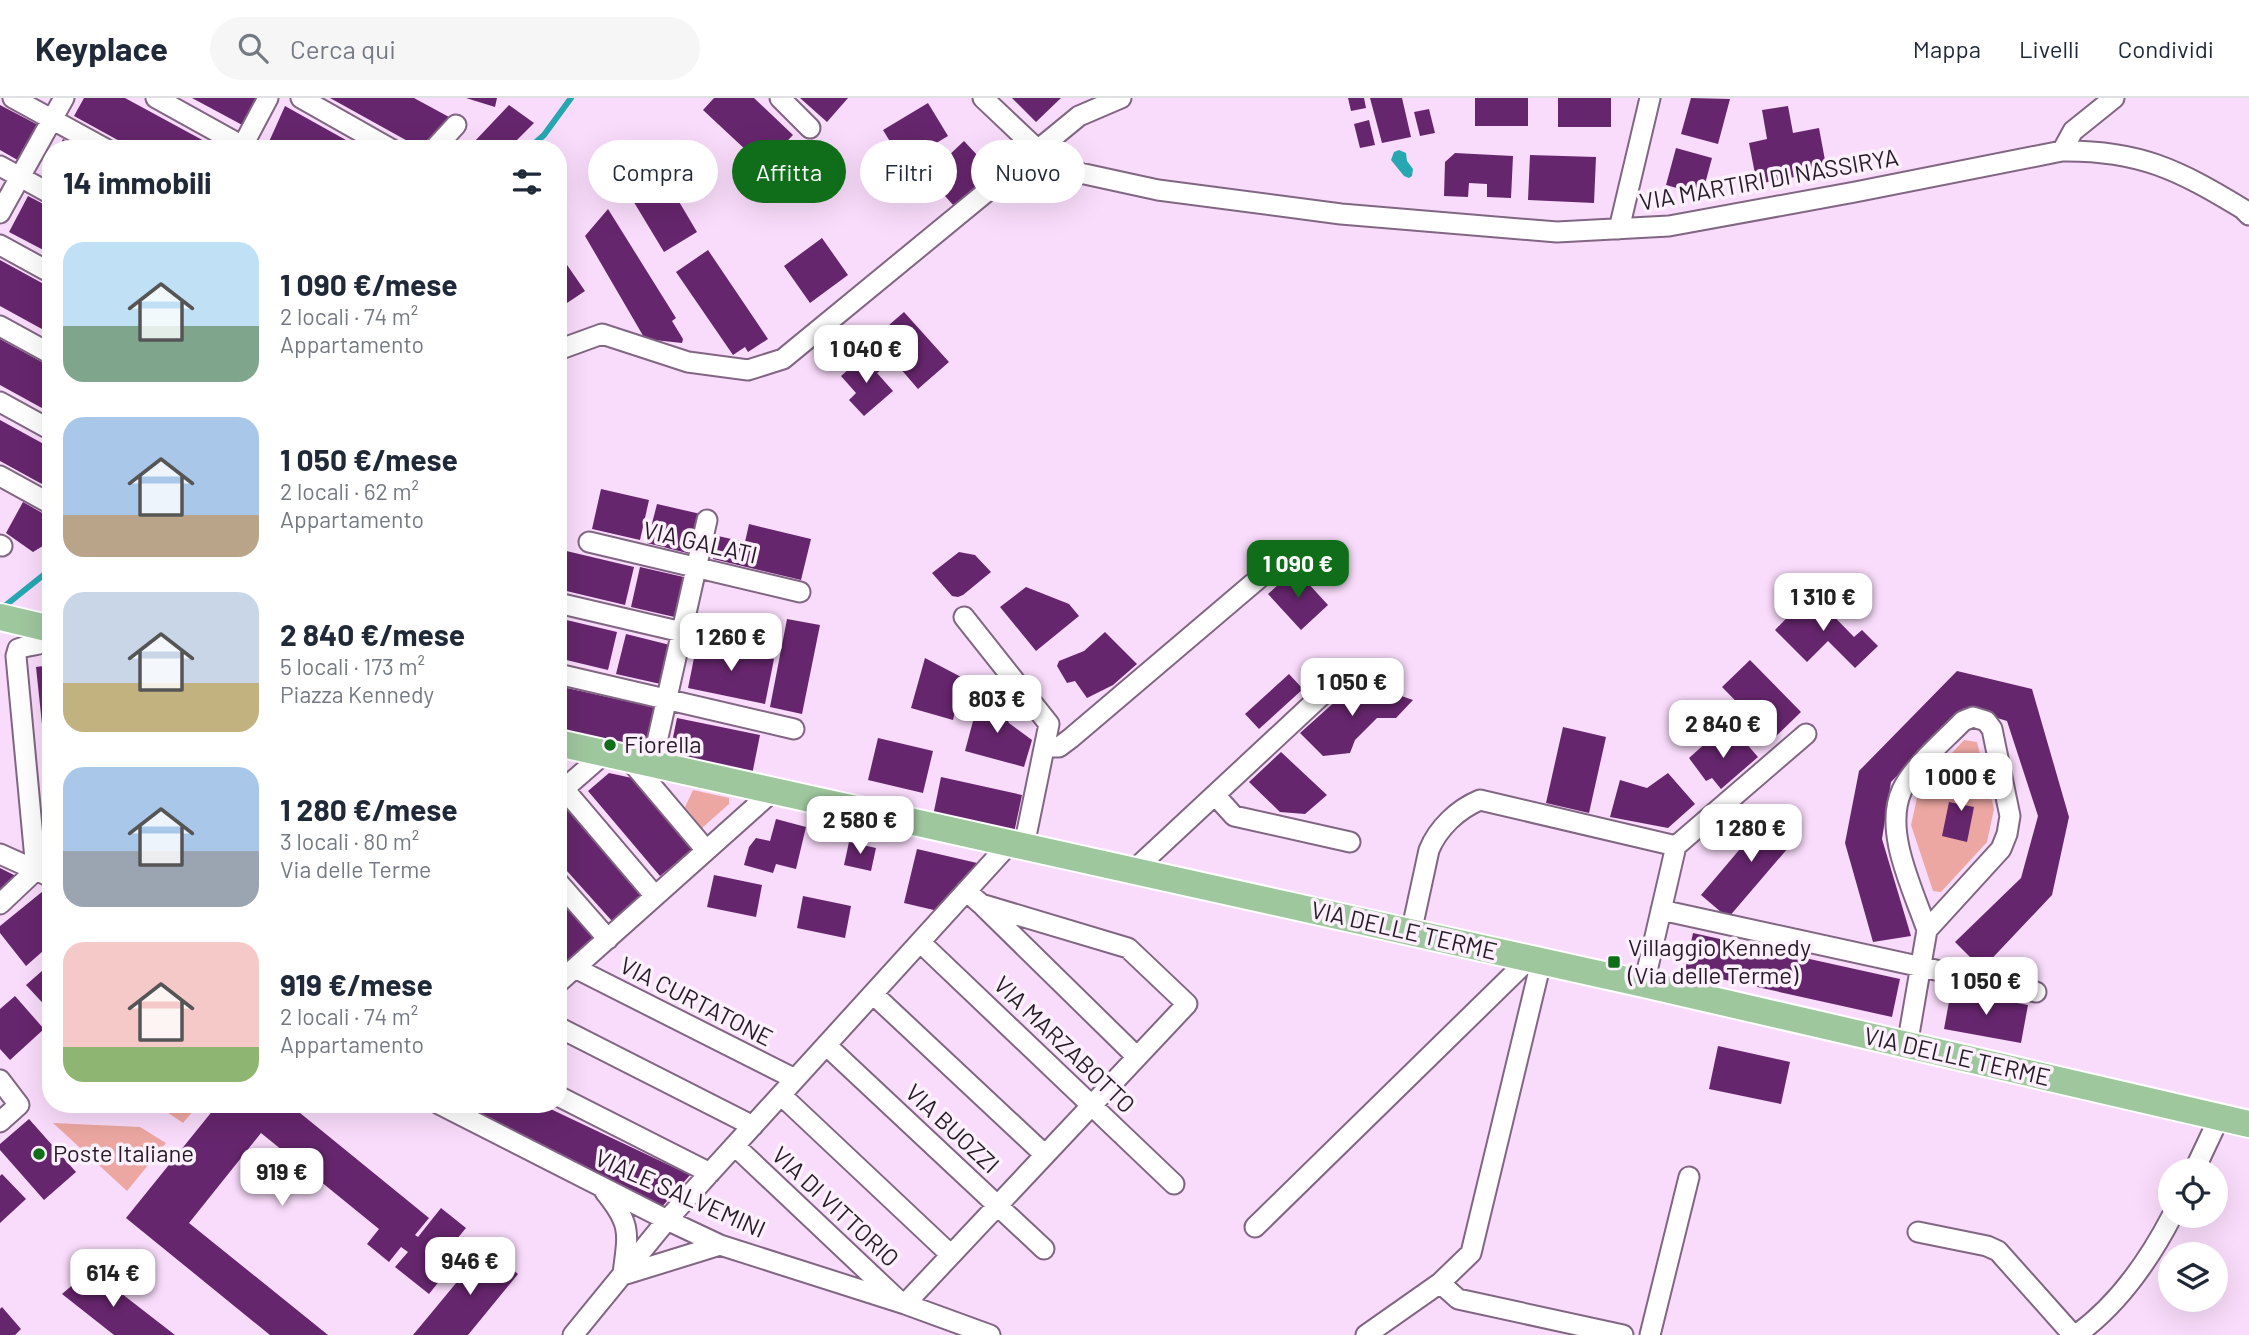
<!DOCTYPE html>
<html lang="it">
<head>
<meta charset="utf-8">
<style>
	:root { --surface:#fff; --page:#f6f6f7; --text:#1f2937; --muted:#747a83; --line:#e0e1e3; --accent:#106d19 }
	body { margin:0; font-family:Barlow,sans-serif; background:var(--page); color:var(--text); height:100vh; display:flex; flex-direction:column; font-size:26px; white-space:nowrap }
	* { box-sizing:border-box; margin:0 }
	p { font-size:23px; color:var(--muted) }
	.icon { flex:none; width:38px; height:38px; fill:none; stroke:currentColor; stroke-width:2; stroke-linecap:round; stroke-linejoin:round }
	.map { position:relative; flex:1; overflow:hidden }
	.drawer { position:absolute; left:42px; top:42px; width:525px; height:973px; display:flex; flex-direction:column; background:var(--surface); border-radius:28px; box-shadow:0 7px 28px #0002 }
	.drawer>* { flex:none }
	.top-card { position:absolute; left:588px; top:42px; width:665px; height:63px; display:flex; gap:14px }
	.fabs { position:absolute; left:2158px; top:1060px; display:grid; gap:14px }
	.fabs a { display:grid; place-items:center; width:70px; height:70px; border-radius:50%; background:var(--surface); box-shadow:0 7px 28px #0002; font-size:35px }
	.price { position:absolute; translate:-50% -60px; padding:0 16px; border-radius:14px; background:#fff; color:#222; font-size:23px; line-height:46px; filter:drop-shadow(0 2px 4px #0008) }
	.price::after { content:''; position:absolute; left:50%; top:42px; width:21px; height:16px; margin-left:-10px; background:inherit; clip-path:polygon(0 0,100% 0,50% 100%) }
	.price.active { background:var(--accent); color:#fff }
	ul { padding:0; list-style:none }
	li { display:flex; align-items:center; gap:21px; height:175px; padding:0 21px }
	li span { display:grid; place-items:center; flex:none; width:196px; height:140px; border-radius:21px; color:#555 }
	li>.icon { margin-inline-start:auto }
	span .icon { width:84px; height:84px; fill:#fffc; stroke-width:1 }
	li b { font-size:30px }
	h2 { display:flex; justify-content:space-between; align-items:center; height:84px; padding:0 21px; font-size:30px }
	.tag { padding:0 24px; border-radius:32px; background:var(--surface); box-shadow:0 7px 28px #0002; font-size:24px; line-height:63px }
	.tag.active { background:var(--accent); color:#fff }
	header { display:flex; align-items:center; gap:42px; box-sizing:border-box; height:98px; padding:0 35px; background:var(--surface); border-bottom:2px solid var(--line) }
	header strong { font-size:33px }
	nav { display:flex; gap:38px; margin-inline-start:auto; font-size:24px }
	.search { width:490px; height:63px; background:var(--page); display:flex; align-items:center; gap:18px; box-sizing:border-box; padding:0 24px; border-radius:38px; color:var(--muted); font-size:26px }
	.map>svg:first-child { display:block }
	.green { fill:#eca7a2 }
	.water { fill:#26a7b2 }
	.lines { fill:none; stroke-linecap:round; stroke-linejoin:round }
	.stream { stroke:#26a7b2; stroke-width:6 }
	.building { fill:#66266d }
	.minor-casing { stroke:#806682; stroke-width:23 }
	.major-casing { stroke:#fff; stroke-width:30 }
	.minor { stroke:#fff; stroke-width:19 }
	.major { stroke:#9fc79e; stroke-width:26 }
	.poi-dot { fill:#106d19; stroke:#fcf0fc; stroke-width:2.5 }
	.labels { text-anchor:middle; stroke-width:7; stroke-linejoin:round; paint-order:stroke }
	.street-label { font-size:24px; fill:#251b26; stroke:#fcf0fc }
	.poi-label { font-size:24px; fill:#251b26; stroke:#fcf0fc; text-anchor:start }
</style>
</head>
<body>
<header>
<strong>Keyplace</strong>
<div class="search"><svg class="icon" aria-label="search" viewBox="0 0 24 24"><circle cx="10" cy="10" r="6"/><path d="M15 15l6 6"/></svg>Cerca qui</div>
<nav><a>Mappa</a><a>Livelli</a><a>Condividi</a></nav>
</header>
<div class="map">
<svg width="2249" height="1237" viewBox="0 0 2249 1237">
	<rect width="100%" height="100%" fill="#f9dcfb"/>
	<path class="green" d="M 1964,642 L 1977,644 L 1994,711 L 1987,744 L 1941,794 L 1933,793 L 1911,727 L 1919,691 Z
		M 693,692 L 729,700 L 729,706 L 702,730 L 685,709 Z
		M 160,1006 L 199,1006 L 183,1025 L 161,1010 Z
		M 53,1025 L 140,1029 L 166,1045 L 127,1093 Z"/>
	<path class="water" d="M 1399,52 L 1406,55 L 1407,63 L 1413,71 L 1412,78 L 1409,80 L 1404,78 L 1391,62 L 1394,54 Z"/>
	<g class="lines">
		<path class="stream" d="M 528,51 L 544,37 L 571,0
			M 1,511 L 51,471"/>
	</g>
	<path class="building" d="M 84,0 L 125,0 L 219,51 L 134,51 L 74,18 Z
		M 192,0 L 262,0 L 246,29 Z
		M 330,0 L 414,0 L 449,19 L 422,51 Z
		M 466,0 L 497,0 L 495,9 Z
		M 714,0 L 754,0 L 793,37 L 763,68 L 703,12 Z
		M 800,0 L 848,0 L 827,24 Z
		M 1012,0 L 1061,0 L 1036,24 Z
		M 1348,0 L 1364,0 L 1366,10 L 1351,13 Z
		M 1370,0 L 1402,0 L 1411,39 L 1382,45 Z
		M 1475,0 L 1528,0 L 1528,28 L 1475,28 Z
		M 1558,0 L 1611,0 L 1611,29 L 1558,29 Z
		M 1691,0 L 1730,1 L 1718,46 L 1681,36 Z
		M 928,5 L 948,38 L 903,65 L 883,32 Z
		M 0,7 L 40,28 L 21,64 L 0,52 Z
		M 509,7 L 534,25 L 508,51 L 485,51 L 474,44 Z
		M 285,8 L 362,51 L 278,51 L 268,46 Z
		M 1788,8 L 1793,35 L 1819,30 L 1827,73 L 1757,86 L 1749,45 L 1767,41 L 1762,12 Z
		M 1429,11 L 1435,35 L 1420,38 L 1414,14 Z
		M 1369,22 L 1375,47 L 1360,50 L 1354,26 Z
		M 63,41 L 82,51 L 58,51 Z
		M 964,43 L 992,73 L 954,108 L 927,78 Z
		M 1676,50 L 1712,60 L 1702,97 L 1666,87 Z
		M 1455,55 L 1513,58 L 1511,100 L 1487,99 L 1487,86 L 1469,85 L 1468,99 L 1444,98 L 1445,64 Z
		M 1530,57 L 1596,59 L 1594,105 L 1528,102 Z
		M 665,80 L 697,134 L 664,154 L 632,101 Z
		M 28,98 L 51,110 L 51,156 L 9,134 Z
		M 608,111 L 676,220 L 672,223 L 683,241 L 682,245 L 645,241 L 585,138 Z
		M 822,140 L 848,177 L 810,205 L 784,168 Z
		M 708,152 L 768,241 L 748,254 L 745,249 L 733,257 L 676,174 Z
		M 0,162 L 51,190 L 51,236 L 0,208 Z
		M 565,164 L 585,193 L 558,211 L 558,169 Z
		M 904,214 L 949,264 L 918,291 L 874,240 Z
		M 0,241 L 51,269 L 51,315 L 0,287 Z
		M 866,256 L 881,272 L 877,275 L 893,293 L 864,318 L 849,302 L 856,295 L 841,278 Z
		M 0,322 L 51,350 L 51,391 L 0,363 Z
		M 601,391 L 649,402 L 640,442 L 592,431 Z
		M 23,404 L 51,420 L 51,443 L 33,454 L 6,435 Z
		M 657,406 L 705,417 L 695,457 L 647,445 Z
		M 749,426 L 811,441 L 801,482 L 713,461 L 718,438 L 745,444 Z
		M 558,451 L 634,469 L 625,507 L 558,491 Z
		M 959,454 L 975,457 L 991,474 L 963,497 L 958,499 L 952,498 L 932,475 Z
		M 640,469 L 688,480 L 679,520 L 631,509 Z
		M 1295,471 L 1328,507 L 1301,532 L 1268,496 Z
		M 1026,489 L 1069,506 L 1079,518 L 1036,553 L 1000,509 Z
		M 1811,495 L 1854,539 L 1862,532 L 1878,548 L 1855,570 L 1828,543 L 1807,564 L 1775,532 Z
		M 558,520 L 617,534 L 608,572 L 558,560 Z
		M 787,521 L 820,527 L 802,616 L 770,609 Z
		M 1105,534 L 1137,566 L 1113,587 L 1087,600 L 1075,583 L 1067,585 L 1057,568 L 1059,563 L 1084,553 Z
		M 626,536 L 674,548 L 665,587 L 616,576 Z
		M 697,545 L 774,561 L 765,606 L 688,590 Z
		M 925,560 L 963,580 L 953,622 L 911,610 Z
		M 1750,562 L 1801,614 L 1773,641 L 1722,589 Z
		M 51,567 L 51,693 L 49,693 L 36,569 Z
		M 1957,573 L 2032,591 L 2069,719 L 2052,797 L 1982,871 L 1955,844 L 2021,780 L 2038,718 L 2007,623 L 1964,610 L 1891,684 L 1882,741 L 1911,838 L 1873,844 L 1845,745 L 1859,673 Z
		M 1289,576 L 1303,591 L 1259,631 L 1245,616 Z
		M 1358,583 L 1413,602 L 1396,620 L 1377,620 L 1355,642 L 1350,655 L 1323,658 L 1300,635 Z
		M 558,588 L 657,610 L 647,656 L 558,636 Z
		M 980,597 L 998,601 L 1009,625 L 1032,642 L 1024,669 L 965,653 Z
		M 677,620 L 760,637 L 752,677 L 669,659 Z
		M 1563,629 L 1606,639 L 1589,715 L 1546,705 Z
		M 1738,636 L 1758,659 L 1721,691 L 1712,680 L 1706,683 L 1689,660 L 1708,643 L 1724,643 Z
		M 878,640 L 933,653 L 923,695 L 868,682 Z
		M 1281,654 L 1327,697 L 1305,716 L 1280,714 L 1249,684 Z
		M 609,675 L 632,680 L 692,752 L 660,778 L 588,693 Z
		M 1668,675 L 1695,706 L 1668,730 L 1610,719 L 1620,682 L 1647,690 Z
		M 941,679 L 1022,697 L 1014,735 L 933,718 Z
		M 1949,704 L 1974,709 L 1967,744 L 1942,738 Z
		M 567,710 L 643,796 L 612,823 L 558,763 L 558,718 Z
		M 1773,712 L 1800,736 L 1728,820 L 1701,797 Z
		M 776,721 L 806,729 L 796,771 L 776,766 L 773,775 L 744,767 L 749,749 L 756,740 L 770,743 Z
		M 849,744 L 876,750 L 871,773 L 844,767 Z
		M 917,751 L 977,765 L 938,813 L 904,805 Z
		M 0,770 L 18,779 L 0,794 Z
		M 714,777 L 762,787 L 756,819 L 707,809 Z
		M 48,789 L 51,791 L 51,846 L 26,868 L 0,835 L 0,828 Z
		M 803,798 L 851,808 L 845,840 L 797,830 Z
		M 558,799 L 595,841 L 562,870 L 558,866 Z
		M 1693,835 L 1900,881 L 1892,919 L 1685,873 Z
		M 51,865 L 51,914 L 26,887 Z
		M 1951,893 L 2028,907 L 2021,945 L 1944,931 Z
		M 15,898 L 44,931 L 10,962 L 0,951 L 0,911 Z
		M 1718,948 L 1790,964 L 1781,1006 L 1709,991 Z
		M 218,1006 L 289,1006 L 429,1120 L 415,1137 L 418,1139 L 441,1110 L 466,1130 L 443,1158 L 453,1166 L 429,1196 L 395,1169 L 408,1154 L 401,1149 L 389,1164 L 367,1146 L 379,1131 L 261,1035 L 189,1125 L 328,1237 L 270,1237 L 126,1120 Z
		M 458,1006 L 540,1006 L 690,1077 L 660,1111 Z
		M 29,1021 L 76,1074 L 44,1102 L 0,1052 L 0,1046 Z
		M 2,1076 L 26,1101 L 0,1125 L 0,1078 Z
		M 486,1149 L 518,1176 L 468,1237 L 413,1237 Z
		M 95,1175 L 175,1237 L 114,1237 L 62,1196 L 83,1178 L 90,1182 Z
		M 2,1209 L 21,1231 L 15,1237 L 0,1237 L 0,1211 Z"/>
	<g class="lines">
		<g class="minor-casing">
			<path id="minor" d="M 13,0 L 106,51
				M 156,0 L 248,51
				M 301,0 L 391,51
				M 780,0 L 810,30
				M 983,0 L 1038,52 L 1080,75 L 1158,92 L 1341,116 L 1557,134 L 1669,128 L 1855,94 L 2062,53 C 2139,52 2179,72 2243,111 L 2249,117
				M 241,51 L 268,0
				M 434,51 L 456,27
				M 2062,53 L 2073,33 L 2114,0
				M 0,68 L 51,96
				M 0,115 L 64,0
				M 1619,131 L 1650,0
				M 0,147 L 51,175
				M 0,228 L 51,256
				M 558,252 L 602,236 L 688,264 L 748,272 L 783,261 L 1079,18 L 1121,0
				M 0,304 L 51,332
				M 0,378 L 51,406
				M 589,444 L 800,494
				M 0,447 L 2,448
				M 558,505 L 682,534
				M 964,519 L 1049,626 L 1024,748
				M 558,576 L 794,631
				M 1045,648 L 1059,649 L 1071,640 L 1277,465
				M 629,661 L 706,752
				M 652,666 L 707,422
				M 558,684 L 655,798
				M 558,696 L 605,655
				M 1215,697 L 1234,718 L 1350,744
				M 0,756 L 51,779
				M 1133,773 L 1337,583
				M 558,784 L 608,841
				M 0,806 L 36,772 L 16,558 L 18,551 C 29,546 41,548 51,542
				M 983,808 L 1137,959
				M 1661,812 L 2036,894
				M 1411,835 L 1429,752 C 1438,730 1458,711 1480,702 L 1676,748
				M 920,844 L 1174,1086
				M 575,870 L 795,981
				M 558,885 L 773,693
				M 1644,886 L 1676,748 L 1806,636
				M 873,896 L 1045,1057
				M 558,929 L 753,1028
				M 826,947 L 1044,1151
				M 1907,948 L 1927,832 L 2001,751 L 2007,736 L 2010,718 L 1992,631 L 1986,623 L 1973,619 L 1963,623 C 1945,642 1914,667 1902,692 C 1883,733 1913,791 1927,832
				M 0,982 L 19,1007 L 0,1024
				M 781,997 L 951,1157
				M 558,998 L 710,1075
				M 439,1006 L 667,1122 L 720,1147 L 905,1206 L 990,1237
				M 735,1048 L 897,1201
				M 2194,1073 L 2219,1020
				M 605,1094 C 632,1127 628,1135 623,1176
				M 1255,1129 L 1529,861
				M 1918,1134 L 1987,1148 L 1998,1153 L 2073,1237
				M 623,1177 L 720,1147
				M 1440,1185 L 1458,1201 L 1623,1237
				M 905,1206 L 1187,906 L 1128,850 L 981,806 L 966,793
				M 573,1237 L 667,1122 L 1010,745
				M 1366,1237 L 1440,1185 L 1471,1155 L 1541,864
				M 1650,1237 L 1689,1079
				M 2076,1237 C 2118,1207 2148,1164 2172,1118"/>
		</g>
		<g class="major-casing">
			<path id="major" d="M 0,519 L 51,531
				M 558,645 L 1644,886 L 2249,1026"/>
		</g>
		<use href="#minor" class="minor"/>
		<use href="#major" class="major"/>
	</g>
	<g class="poi-dot">
		<circle cx="610" cy="647" r="7"/>
		<rect x="1607" y="857" width="14" height="14" rx="3.5"/>
		<circle cx="39" cy="1056" r="7"/>
	</g>
	<g class="labels">
		<g class="street-label">
			<text transform="translate(1769 82) rotate(-10)" y="8">VIA MARTIRI DI NASSIRYA</text>
			<text transform="translate(700 445) rotate(13)" y="8">VIA GALATI</text>
			<text transform="translate(1404 833) rotate(13)" y="8">VIA DELLE TERME</text>
			<text transform="translate(696 904) rotate(27)" y="8">VIA CURTATONE</text>
			<text transform="translate(1064 947) rotate(44)" y="8">VIA MARZABOTTO</text>
			<text transform="translate(1957 959) rotate(13)" y="8">VIA DELLE TERME</text>
			<text transform="translate(952 1031) rotate(43)" y="8">VIA BUOZZI</text>
			<text transform="translate(680 1096) rotate(24)" y="8">VIALE SALVEMINI</text>
			<text transform="translate(835 1109) rotate(43)" y="8">VIA DI VITTORIO</text>
		</g>
		<g class="poi-label">
			<text x="624" y="655">Fiorella</text>
			<text x="1628" y="858">Villaggio Kennedy<tspan x="1628" dy="28">(Via delle Terme)</tspan></text>
			<text x="53" y="1064">Poste Italiane</text>
		</g>
	</g>
</svg>
<div class="fabs">
<a><svg class="icon" aria-label="locate" viewBox="0 0 24 24"><circle cx="12" cy="12" r="6"/><path d="M12 2v4M12 18v4M2 12h4M18 12h4"/></svg></a>
<a><svg class="icon" aria-label="layers" viewBox="0 0 24 24"><path d="M12 4l9 5-9 5-9-5zM3 14l9 5 9-5"/></svg></a>
</div>
<b class="price" style="left:866px;top:287px">1 040 €</b>
<b class="price active" style="left:1298px;top:502px">1 090 €</b>
<b class="price" style="left:1823px;top:535px">1 310 €</b>
<b class="price" style="left:731px;top:575px">1 260 €</b>
<b class="price" style="left:1352px;top:620px">1 050 €</b>
<b class="price" style="left:997px;top:637px">803 €</b>
<b class="price" style="left:1723px;top:662px">2 840 €</b>
<b class="price" style="left:1961px;top:715px">1 000 €</b>
<b class="price" style="left:860px;top:758px">2 580 €</b>
<b class="price" style="left:1751px;top:766px">1 280 €</b>
<b class="price" style="left:1986px;top:919px">1 050 €</b>
<b class="price" style="left:282px;top:1110px">919 €</b>
<b class="price" style="left:470px;top:1199px">946 €</b>
<b class="price" style="left:113px;top:1211px">614 €</b>
<div class="top-card">
<a class="tag">Compra</a>
<a class="tag active">Affitta</a>
<a class="tag">Filtri</a>
<a class="tag">Nuovo</a>
</div>
<section class="drawer">
<h2>14 immobili<svg class="icon" aria-label="filters" viewBox="0 0 24 24"><path d="M4 7h16M4 17h16"/><circle cx="9" cy="7" r="2"/><circle cx="15" cy="17" r="2"/></svg></h2>
<ul>
<li><span style="background:linear-gradient(#bfe0f5 60%,#7fa58c 0)"><svg class="icon" aria-label="home" viewBox="0 0 24 24"><path d="M3 11l9-7 9 7M6 9v11h12V9"/></svg></span><div><b>1 090 €/mese</b><p>2 locali · 74 m²</p><p>Appartamento</p></div></li>
<li><span style="background:linear-gradient(#a9c7e8 70%,#b9a48a 0)"><svg class="icon" aria-label="home" viewBox="0 0 24 24"><path d="M3 11l9-7 9 7M6 9v11h12V9"/></svg></span><div><b>1 050 €/mese</b><p>2 locali · 62 m²</p><p>Appartamento</p></div></li>
<li><span style="background:linear-gradient(#c9d6e8 65%,#c2b280 0)"><svg class="icon" aria-label="home" viewBox="0 0 24 24"><path d="M3 11l9-7 9 7M6 9v11h12V9"/></svg></span><div><b>2 840 €/mese</b><p>5 locali · 173 m²</p><p>Piazza Kennedy</p></div></li>
<li><span style="background:linear-gradient(#a9c7e8 60%,#9aa5b1 0)"><svg class="icon" aria-label="home" viewBox="0 0 24 24"><path d="M3 11l9-7 9 7M6 9v11h12V9"/></svg></span><div><b>1 280 €/mese</b><p>3 locali · 80 m²</p><p>Via delle Terme</p></div></li>
<li><span style="background:linear-gradient(#f6c9c9 75%,#8fb573 0)"><svg class="icon" aria-label="home" viewBox="0 0 24 24"><path d="M3 11l9-7 9 7M6 9v11h12V9"/></svg></span><div><b>919 €/mese</b><p>2 locali · 74 m²</p><p>Appartamento</p></div></li>
</ul>
</section>
</div>
</body>
</html>
